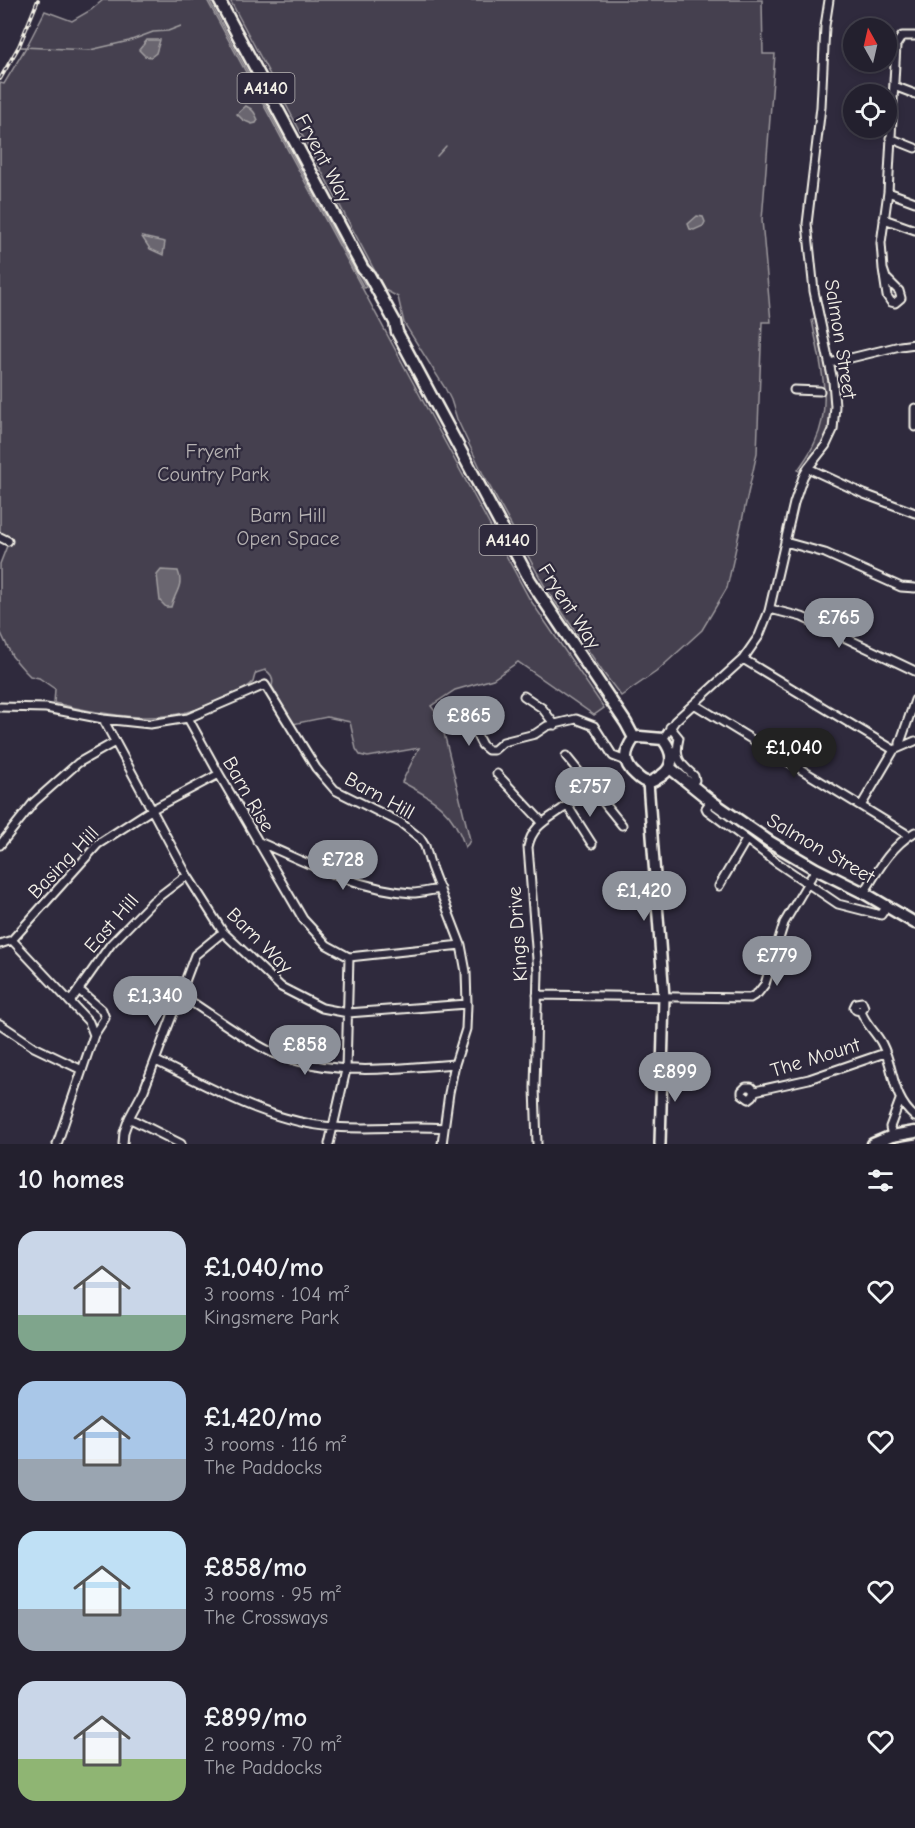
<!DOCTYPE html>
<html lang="en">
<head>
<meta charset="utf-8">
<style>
	:root { --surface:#23202e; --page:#2b2836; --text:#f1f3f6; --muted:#a3a3aa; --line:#403e4a; --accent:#8c9099 }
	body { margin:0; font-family:"Comic Neue",sans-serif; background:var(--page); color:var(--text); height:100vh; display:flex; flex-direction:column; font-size:22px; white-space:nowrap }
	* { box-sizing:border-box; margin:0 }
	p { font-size:20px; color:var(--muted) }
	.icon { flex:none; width:33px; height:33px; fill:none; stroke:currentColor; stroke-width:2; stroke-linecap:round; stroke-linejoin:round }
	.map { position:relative; height:1144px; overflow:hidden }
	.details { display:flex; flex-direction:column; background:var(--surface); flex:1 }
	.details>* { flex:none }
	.needle { width:39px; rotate:352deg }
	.tools { position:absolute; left:843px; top:18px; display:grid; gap:12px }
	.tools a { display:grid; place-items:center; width:54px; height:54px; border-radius:50%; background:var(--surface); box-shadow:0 3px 9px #0003,0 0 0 2px var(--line); font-size:30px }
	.price { position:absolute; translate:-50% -51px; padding:0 14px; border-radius:21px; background:var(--accent); color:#fff; font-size:20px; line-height:39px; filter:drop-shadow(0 2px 3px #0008) }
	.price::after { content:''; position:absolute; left:50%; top:36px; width:18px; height:14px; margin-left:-9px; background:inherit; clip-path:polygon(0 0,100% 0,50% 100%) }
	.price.selected { background:#222; color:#fff }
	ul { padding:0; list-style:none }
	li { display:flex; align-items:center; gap:18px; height:150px; padding:0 18px }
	li span { display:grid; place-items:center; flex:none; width:168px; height:120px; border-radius:18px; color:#555 }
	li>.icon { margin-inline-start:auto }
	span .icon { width:72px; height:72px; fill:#fffc; stroke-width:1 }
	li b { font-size:26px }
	h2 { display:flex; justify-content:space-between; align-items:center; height:72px; padding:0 18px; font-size:26px }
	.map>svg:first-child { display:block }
	.green { fill:#454050; stroke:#9c989c; stroke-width:1.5 }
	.water { fill:#6a6670; stroke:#a19ea0; stroke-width:1.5 }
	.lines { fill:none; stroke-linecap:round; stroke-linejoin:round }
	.stream { stroke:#a19ea0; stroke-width:1.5 }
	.street-casing { stroke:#f4f1e8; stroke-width:11 }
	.secondary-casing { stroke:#f4f1e8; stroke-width:14 }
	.primary-casing { stroke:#f4f1e8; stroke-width:15 }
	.street { stroke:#2f2a3d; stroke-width:7 }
	.secondary { stroke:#2f2a3d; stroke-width:9 }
	.primary { stroke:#2f2a3d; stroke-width:10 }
	.rail-casing { stroke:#f4f1e8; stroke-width:4 }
	.rail { stroke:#2f2a3d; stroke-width:1.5; stroke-dasharray:4.5; stroke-linecap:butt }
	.labels { text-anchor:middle; stroke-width:4.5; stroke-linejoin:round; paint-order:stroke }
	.shield { fill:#2f2a3d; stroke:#b9b5b5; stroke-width:1.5 }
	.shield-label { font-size:18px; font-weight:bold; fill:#f4f1e8 }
	.street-label { font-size:20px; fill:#f4f1e8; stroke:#2f2a3d }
	.park-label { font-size:20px; fill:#b7b3b3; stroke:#2f2a3d }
</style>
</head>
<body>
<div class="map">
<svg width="915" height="1144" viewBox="0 0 915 1144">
	<rect width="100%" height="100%" fill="#2f2a3d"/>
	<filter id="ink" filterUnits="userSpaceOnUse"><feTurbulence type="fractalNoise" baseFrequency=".0167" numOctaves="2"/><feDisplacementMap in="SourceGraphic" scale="12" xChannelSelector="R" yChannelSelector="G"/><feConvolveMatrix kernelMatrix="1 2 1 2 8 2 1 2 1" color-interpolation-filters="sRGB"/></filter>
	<g filter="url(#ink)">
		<path class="green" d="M 103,0 L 207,0 L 529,598 L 604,708 L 594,715 L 518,662 L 493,679 L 455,690 L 431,706 L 440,718 L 446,741 L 470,840 L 468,844 L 465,847 C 454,811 434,799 402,782 L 419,748 L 368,757 L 360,755 L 356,749 L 350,722 L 327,717 L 293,724 L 272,686 C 274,679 272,674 265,670 L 256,673 C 254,676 254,679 253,682 C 248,689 233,694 225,698 C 166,728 115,717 54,703 L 55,689 L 39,678 L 30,676 L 24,670 L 12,656 L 0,631 L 0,564 L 10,538 L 0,533 L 0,83 L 4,84 L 28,44 L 45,11 L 72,21 L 91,10 Z
			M 209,0 L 214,0 L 366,287 L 364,288 Z
			M 230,0 L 762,0 L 763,54 L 775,54 L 762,220 L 771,322 L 762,322 L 757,453 L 727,588 L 702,630 L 656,672 L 621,696 L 602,671 L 544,585 L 484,476 L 457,419 L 451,400 L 445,388 L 404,323 L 398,297 L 385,290 Z
			M 227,2 L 376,278 L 373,280 L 226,6 Z
			M 817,319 C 825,352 841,405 826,437 C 820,450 809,459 802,471 L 799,471 L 798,470 C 804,461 811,452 815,442 C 834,402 819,360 812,320 Z"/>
		<path class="water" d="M 147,40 L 160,40 L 156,53 L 151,57 L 145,56 L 139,50 Z
			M 246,106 C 253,109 255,113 258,120 L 256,123 L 252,124 L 243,120 L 237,114 Z
			M 697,216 L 703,217 L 705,222 L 703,226 L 694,230 L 690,229 L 688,224 Z
			M 142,237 L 165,242 L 163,255 L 150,249 Z
			M 161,570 L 178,571 C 184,586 175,592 171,607 L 166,607 L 160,601 L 157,575 Z"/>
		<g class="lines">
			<path class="stream" d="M 21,47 L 90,50 L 129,41 L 153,32 L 168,31 L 181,26
				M 437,156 L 446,146"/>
			<g class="street-casing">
				<path id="street" d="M 894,86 L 915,94
					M 890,138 L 915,148
					M 888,192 L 915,202
					M 884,219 L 915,230
					M 883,269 L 886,278 L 899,291 L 901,298 L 895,303 L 891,302 L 887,296 L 883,269 L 881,243 L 888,192 L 896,45 L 902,36 L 915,36
					M 830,363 L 900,346 L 915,344
					M 794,390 L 820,391
					M 915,408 L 915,427
					M 808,468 L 864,494 L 915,513
					M 0,537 L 8,541
					M 785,542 L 825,553 L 901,587 L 915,588
					M 770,609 L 802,617 L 915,671
					M 743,659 L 894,750
					M 524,696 L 542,708 L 555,725
					M 694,704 L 905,833 L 909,836
					M 0,707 L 46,708 L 103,719 L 150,724 L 188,718 L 265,685 L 316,768 L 335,790 L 401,823 L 420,838 L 425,846 L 431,867 L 461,945 L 466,972 L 467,1004 L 466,1029 L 455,1064 L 449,1093 L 442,1144
					M 465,713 L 482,745 L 488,750 L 494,750 L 503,742 L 535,734 L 547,726 L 576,719 L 594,726 L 613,756 L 626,761
					M 188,718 L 219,774 L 303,919 L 327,945 L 349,957
					M 103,719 L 187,875 L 223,932 L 281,987 L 322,1008 L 348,1013 L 467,1004
					M 670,727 L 679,738 C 674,759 680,763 694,776 L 695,780 L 691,784
					M 663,739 L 675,721 L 743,659 L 759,636 L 769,611 L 794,503 L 803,477 L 808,468 L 826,445 L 833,430 L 835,406 L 833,381 L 814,291 L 807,224 L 821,107 L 825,26 L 829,0
					M 900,747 L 900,743 L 915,700
					M 497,774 L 542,822
					M 588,783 L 622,825
					M 711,801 L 706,808 L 707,810 L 776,862 L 838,904 L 881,915 L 887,906
					M 567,805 L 592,844
					M 861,806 L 894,750 L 915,741
					M 257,841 C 307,863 356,889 412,893 C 421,893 431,890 440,889
					M 0,845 L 34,802 L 78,763 L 115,742
					M 719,886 L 746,840
					M 864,893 C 878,870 891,846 915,832
					M 12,940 L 89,1022 L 94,1035 L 57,1144
					M 0,944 L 12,940 L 98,844 L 151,810 L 219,774
					M 349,957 L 461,945
					M 79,990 L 102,1010 L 105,1018 L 94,1035
					M 179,994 C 210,1013 237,1035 269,1051 C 276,1055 283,1056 291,1059 C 344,1076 400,1068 455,1064
					M 537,995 L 750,998 L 758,993 L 765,984 L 784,923 L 816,869
					M 70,1002 L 111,944 L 153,901 L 187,875
					M 861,1011 L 864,1007 L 862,1002 L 856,1003 L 854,1007 L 856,1010 L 861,1011 C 865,1024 876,1032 882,1044 C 895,1069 891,1097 915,1117
					M 0,1024 L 34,1047 L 82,1070
					M 156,1061 C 212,1088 270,1123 335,1127 C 371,1130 408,1125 444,1128
					M 755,1091 L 753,1096 L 749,1099 L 742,1094 L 742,1091 L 746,1087 L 751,1087 L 755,1091 L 809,1079 L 885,1053
					M 129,1118 L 181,1144
					M 892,1136 L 890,1127 L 900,1100
					M 123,1144 L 124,1132 L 129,1118 L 144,1090 L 195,955 L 223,932
					M 329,1144 L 346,1070 L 349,957
					M 537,1144 L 535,1088 L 538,972 L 528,847 C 532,825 549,819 565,807 C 574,800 581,790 588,783 L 566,756"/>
			</g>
			<g class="secondary-casing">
				<path id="secondary" d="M 648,782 L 664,997 L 660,1144"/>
			</g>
			<g class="primary-casing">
				<path id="primary" d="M 219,0 L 363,269 L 369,275 L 395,322 L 397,332 L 530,580 L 626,723 L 634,738
					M 640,737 L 663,739 C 673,752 676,766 661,776 C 657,778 653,782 648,782 C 643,782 639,778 636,775 C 622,763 624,752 634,738 Z
					M 670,768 L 711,801 L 770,842 L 816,869 L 864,893 L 915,923
					M 873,1144 L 892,1136 L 915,1132"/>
			</g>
			<use href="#street" class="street"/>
			<use href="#secondary" class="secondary"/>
			<use href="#primary" class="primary"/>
			<g class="rail-casing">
				<path id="rail" d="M 0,79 L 19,46 L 38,0"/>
			</g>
			<use href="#rail" class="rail"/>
		</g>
	</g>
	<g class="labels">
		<g class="shield">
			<rect x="237.5" y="73" width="57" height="30" rx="4.5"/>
			<rect x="479.5" y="525" width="57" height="30" rx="4.5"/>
		</g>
		<g class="shield-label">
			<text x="266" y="94">A4140</text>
			<text x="508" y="546">A4140</text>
		</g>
		<g class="street-label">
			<text transform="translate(324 158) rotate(62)" y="7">Fryent Way</text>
			<text transform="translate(841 339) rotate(81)" y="7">Salmon Street</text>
			<text transform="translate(570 606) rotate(57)" y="7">Fryent Way</text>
			<text transform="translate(249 794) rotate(60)" y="7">Barn Rise</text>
			<text transform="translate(380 795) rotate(29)" y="7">Barn Hill</text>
			<text transform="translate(821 848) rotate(30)" y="7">Salmon Street</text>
			<text transform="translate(63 862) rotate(-46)" y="7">Basing Hill</text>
			<text transform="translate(111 923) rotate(-49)" y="7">East Hill</text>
			<text transform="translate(517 934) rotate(-94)" y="7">Kings Drive</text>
			<text transform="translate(260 940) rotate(45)" y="7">Barn Way</text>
			<text transform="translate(815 1057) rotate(-17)" y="7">The Mount</text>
		</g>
		<g class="park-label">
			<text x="213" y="458">Fryent<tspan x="213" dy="23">Country Park</tspan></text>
			<text x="288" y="522">Barn Hill<tspan x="288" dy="23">Open Space</tspan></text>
		</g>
	</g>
</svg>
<div class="tools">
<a><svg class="needle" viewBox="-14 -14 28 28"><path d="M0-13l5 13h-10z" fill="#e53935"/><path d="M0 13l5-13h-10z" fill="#a3a3aa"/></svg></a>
<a><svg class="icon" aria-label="locate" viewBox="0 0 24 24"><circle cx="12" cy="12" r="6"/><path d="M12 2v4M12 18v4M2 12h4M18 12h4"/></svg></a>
</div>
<b class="price" style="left:839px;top:649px">£765</b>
<b class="price" style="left:469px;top:747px">£865</b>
<b class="price selected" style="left:794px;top:779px">£1,040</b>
<b class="price" style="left:590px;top:818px">£757</b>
<b class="price" style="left:343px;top:891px">£728</b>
<b class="price" style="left:644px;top:922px">£1,420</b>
<b class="price" style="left:777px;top:987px">£779</b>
<b class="price" style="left:155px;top:1027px">£1,340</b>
<b class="price" style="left:305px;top:1076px">£858</b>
<b class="price" style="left:675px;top:1103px">£899</b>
</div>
<section class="details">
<h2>10 homes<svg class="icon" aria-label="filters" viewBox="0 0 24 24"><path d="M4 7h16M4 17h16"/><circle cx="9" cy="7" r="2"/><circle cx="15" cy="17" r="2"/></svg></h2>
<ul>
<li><span style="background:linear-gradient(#c9d6e8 70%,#7fa58c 0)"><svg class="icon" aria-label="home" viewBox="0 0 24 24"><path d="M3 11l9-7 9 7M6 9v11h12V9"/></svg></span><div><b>£1,040/mo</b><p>3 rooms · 104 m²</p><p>Kingsmere Park</p></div><svg class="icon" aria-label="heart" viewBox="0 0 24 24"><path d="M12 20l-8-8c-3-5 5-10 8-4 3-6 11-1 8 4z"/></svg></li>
<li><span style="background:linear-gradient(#a9c7e8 65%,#9aa5b1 0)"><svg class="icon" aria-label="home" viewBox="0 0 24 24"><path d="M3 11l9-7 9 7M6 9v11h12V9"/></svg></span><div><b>£1,420/mo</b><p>3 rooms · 116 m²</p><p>The Paddocks</p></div><svg class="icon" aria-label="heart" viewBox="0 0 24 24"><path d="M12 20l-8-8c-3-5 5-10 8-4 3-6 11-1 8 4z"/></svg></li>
<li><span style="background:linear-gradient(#bfe0f5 65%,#9aa5b1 0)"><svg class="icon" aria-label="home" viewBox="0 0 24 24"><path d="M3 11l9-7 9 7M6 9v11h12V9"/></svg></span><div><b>£858/mo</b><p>3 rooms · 95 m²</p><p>The Crossways</p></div><svg class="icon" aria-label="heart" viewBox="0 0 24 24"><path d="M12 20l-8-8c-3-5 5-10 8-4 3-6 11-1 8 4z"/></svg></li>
<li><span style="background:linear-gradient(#c9d6e8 65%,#8fb573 0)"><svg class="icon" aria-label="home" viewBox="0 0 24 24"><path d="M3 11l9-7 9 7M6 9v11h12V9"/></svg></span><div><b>£899/mo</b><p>2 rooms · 70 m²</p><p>The Paddocks</p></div><svg class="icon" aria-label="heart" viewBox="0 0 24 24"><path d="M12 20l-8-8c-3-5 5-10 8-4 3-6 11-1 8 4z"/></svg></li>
</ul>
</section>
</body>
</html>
